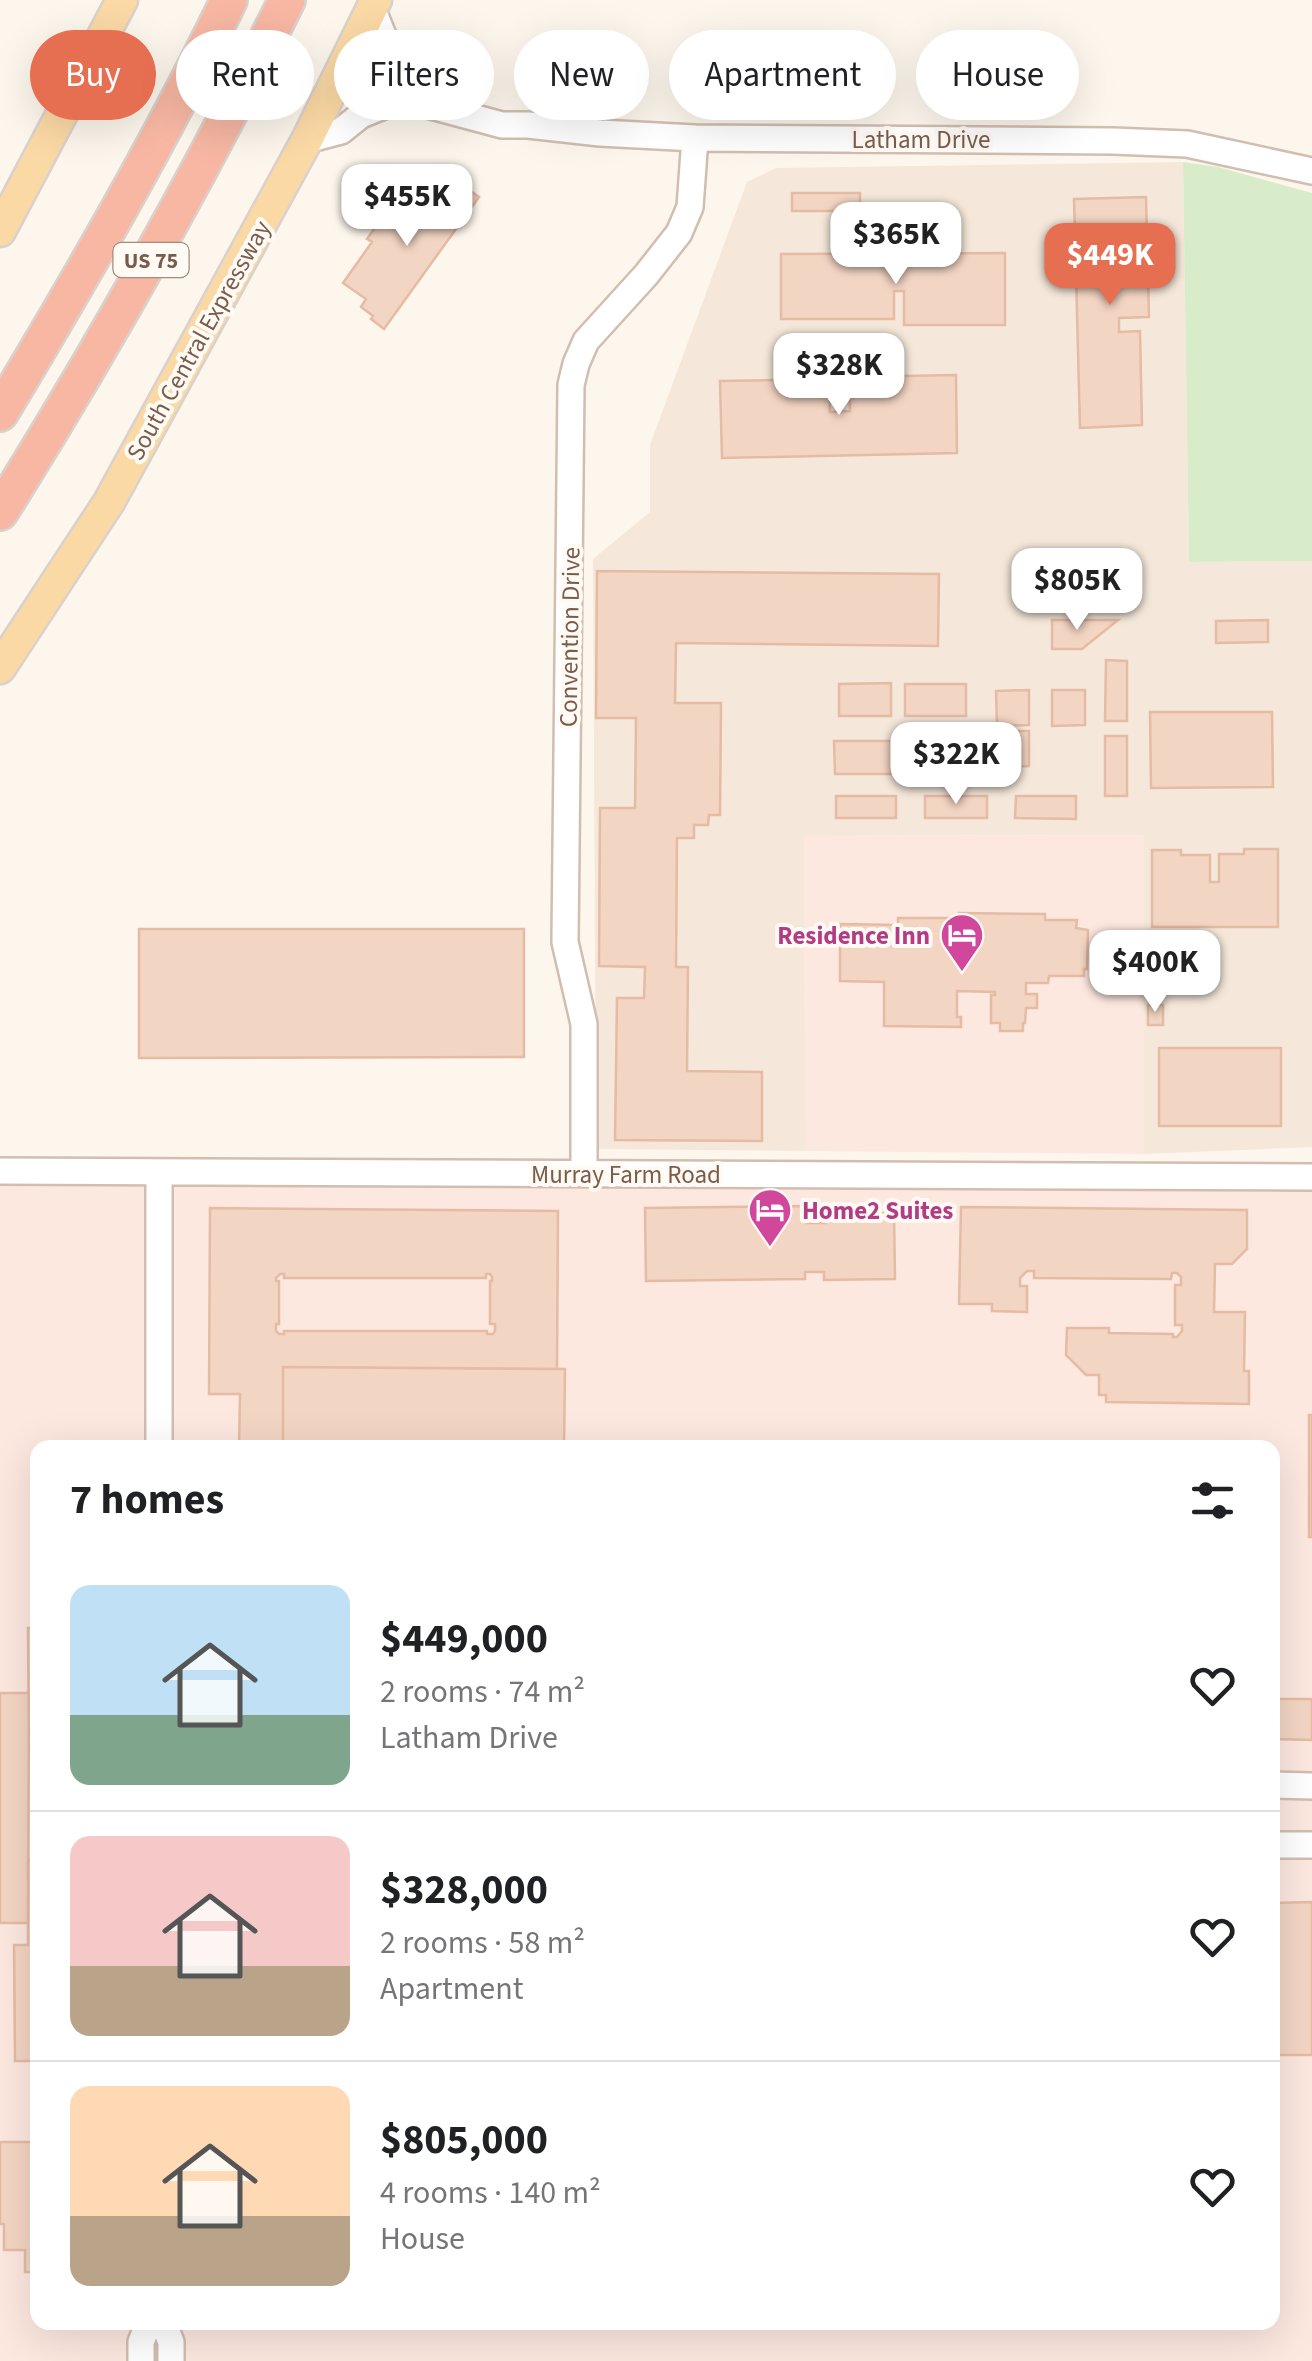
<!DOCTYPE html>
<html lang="en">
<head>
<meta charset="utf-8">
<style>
	:root { --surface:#fff; --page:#f6f6f6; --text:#202124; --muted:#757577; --line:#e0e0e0; --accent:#e76f51 }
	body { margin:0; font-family:"Source Sans 3",sans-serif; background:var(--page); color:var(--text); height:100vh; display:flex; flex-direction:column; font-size:38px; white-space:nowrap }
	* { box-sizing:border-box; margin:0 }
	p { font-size:32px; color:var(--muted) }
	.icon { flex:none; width:55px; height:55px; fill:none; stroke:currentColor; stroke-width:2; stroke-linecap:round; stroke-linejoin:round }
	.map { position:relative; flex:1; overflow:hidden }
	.details { position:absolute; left:30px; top:1440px; width:1250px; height:890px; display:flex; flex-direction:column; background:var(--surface); border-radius:20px; box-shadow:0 10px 40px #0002 }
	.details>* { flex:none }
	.banner { position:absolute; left:30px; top:30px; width:1252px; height:90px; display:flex; gap:20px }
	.price { position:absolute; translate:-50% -85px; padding:0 22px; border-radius:20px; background:#fff; color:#222; font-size:32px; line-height:65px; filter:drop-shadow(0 2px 5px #0008) }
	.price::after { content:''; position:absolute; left:50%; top:60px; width:30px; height:22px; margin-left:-15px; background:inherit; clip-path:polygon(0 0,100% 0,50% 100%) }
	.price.on { background:var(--accent); color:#fff }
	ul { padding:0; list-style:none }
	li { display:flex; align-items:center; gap:30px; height:250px; padding:0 40px }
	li+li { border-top:2px solid var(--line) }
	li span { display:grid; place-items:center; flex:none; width:280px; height:200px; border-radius:20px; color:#555 }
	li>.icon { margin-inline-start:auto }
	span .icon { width:120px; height:120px; fill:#fffc; stroke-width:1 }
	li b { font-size:42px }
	h2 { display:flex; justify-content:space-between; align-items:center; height:120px; padding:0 40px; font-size:42px }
	.chip { padding:0 35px; border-radius:45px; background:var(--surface); box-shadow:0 10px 40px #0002; font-size:35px; line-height:90px }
	.chip.on { background:var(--accent); color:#fff }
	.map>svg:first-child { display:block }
	.residential { fill:#f5e8da }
	.commercial { fill:#fde8e0; fill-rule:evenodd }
	.green { fill:#d8ecc9 }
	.building { fill:#f3d5c3; stroke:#e6bba3; stroke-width:2.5; fill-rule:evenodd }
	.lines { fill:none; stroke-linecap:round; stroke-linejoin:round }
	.minor-casing { stroke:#d1beb0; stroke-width:30 }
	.major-casing { stroke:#dad1cd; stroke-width:35 }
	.highway-casing { stroke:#dad1cd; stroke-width:40 }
	.minor { stroke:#fff; stroke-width:25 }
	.major { stroke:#fbd9a5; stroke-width:30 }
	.highway { stroke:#f7b7a3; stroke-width:35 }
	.labels { text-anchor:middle; stroke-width:8; stroke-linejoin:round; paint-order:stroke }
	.shield { fill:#fffaf3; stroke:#a28b7f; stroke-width:2.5 }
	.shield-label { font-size:22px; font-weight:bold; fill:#7a5c4d }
	.street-label { font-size:25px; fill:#7a5c4d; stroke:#fffaf3 }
	.hotel-label { font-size:25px; font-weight:bold; fill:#b23c85; stroke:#fffaf3; text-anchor:end }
</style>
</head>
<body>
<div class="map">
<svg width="1312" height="2361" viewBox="0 0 1312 2361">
	<rect width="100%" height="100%" fill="#fdf6ec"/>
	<path class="residential" d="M 1183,162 L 1189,562 L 1312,561 L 1312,1147 L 1144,1154 L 1143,835 L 805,836 L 805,1151 L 596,1149 L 593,559 L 650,512 L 650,445 L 747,182 L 776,168 Z"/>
	<path class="commercial" d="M 1144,835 L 1144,1154 L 805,1151 L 804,836 Z
		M 0,1180 L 1312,1186 L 1312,2361 L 0,2361 ZM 38,1448 L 1272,1448 L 1272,2322 L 38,2322 Z"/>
	<path class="green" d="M 1183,162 L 1218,167 L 1312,193 L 1312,561 L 1189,562 Z"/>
	<path class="building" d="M 451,177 L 479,197 L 384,329 L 371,319 L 373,316 L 361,307 L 366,299 L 343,283 L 372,242 L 367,239 L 385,214 L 397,222 L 417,195 L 421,199 L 430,187 L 439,193 Z
		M 792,193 L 860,193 L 860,211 L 792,211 Z
		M 1146,197 L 1149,317 L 1119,318 L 1119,332 L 1140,331 L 1142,425 L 1080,428 L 1074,199 Z
		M 1005,253 L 1005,325 L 904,325 L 904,291 L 894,291 L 894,319 L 781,319 L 781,254 Z
		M 956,375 L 957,453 L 722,458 L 720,381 L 829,379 L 830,412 L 850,411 L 849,377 Z
		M 597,571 L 939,574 L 938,646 L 676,643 L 675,703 L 721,703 L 720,815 L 709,815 L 708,825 L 694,825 L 694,838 L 677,838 L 676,967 L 688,967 L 687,1071 L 762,1072 L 762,1141 L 615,1140 L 617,998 L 644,998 L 645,967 L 599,966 L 600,808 L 635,808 L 636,718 L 596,718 Z
		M 1052,620 L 1118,620 L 1082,649 L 1052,649 Z
		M 1268,620 L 1268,642 L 1216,643 L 1216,621 Z
		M 1106,660 L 1127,661 L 1127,721 L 1105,721 Z
		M 891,683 L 891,716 L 839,716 L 839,684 Z
		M 905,684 L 966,684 L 966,716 L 905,716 Z
		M 1029,690 L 1029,725 L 997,726 L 996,691 Z
		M 1052,690 L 1085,690 L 1085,725 L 1052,726 Z
		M 1150,712 L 1272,712 L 1273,787 L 1151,788 Z
		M 996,731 L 1029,731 L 1029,766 L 996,767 Z
		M 1105,736 L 1127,736 L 1127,796 L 1105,796 Z
		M 834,741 L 891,741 L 891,774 L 835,774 Z
		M 906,741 L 966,741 L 966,758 L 949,758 L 949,773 L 906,774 Z
		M 836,796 L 896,796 L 896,818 L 836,818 Z
		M 925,796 L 987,796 L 987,818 L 925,818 Z
		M 1016,796 L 1076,796 L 1076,819 L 1015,818 Z
		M 1244,849 L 1278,849 L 1278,927 L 1152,927 L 1152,850 L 1181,850 L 1181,855 L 1210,855 L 1210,882 L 1219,882 L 1219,854 L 1244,854 Z
		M 959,913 L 1045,914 L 1045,920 L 1077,920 L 1076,928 L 1088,930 L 1087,969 L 1084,969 L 1084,976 L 1049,976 L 1048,983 L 1026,983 L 1026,994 L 1037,994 L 1037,1008 L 1026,1008 L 1025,1023 L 1023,1023 L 1023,1031 L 1000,1031 L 1000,1023 L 991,1023 L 991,995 L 995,995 L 995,992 L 957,991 L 957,1017 L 961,1017 L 961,1027 L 884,1026 L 884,982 L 840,981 L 840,924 L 898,925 L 898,918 L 959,918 Z
		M 139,929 L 524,929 L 524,1057 L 139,1058 Z
		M 1148,1005 L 1163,1005 L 1163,1025 L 1148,1025 Z
		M 1159,1048 L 1281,1048 L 1281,1126 L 1159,1126 Z
		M 807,1206 L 807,1223 L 825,1223 L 825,1214 L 894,1213 L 895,1279 L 824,1280 L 824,1272 L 805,1272 L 805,1279 L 646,1281 L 645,1208 Z
		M 961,1207 L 1247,1210 L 1247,1249 L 1232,1264 L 1215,1264 L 1214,1312 L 1245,1312 L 1244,1371 L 1249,1371 L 1249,1404 L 1106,1402 L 1106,1395 L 1099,1395 L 1099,1375 L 1086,1375 L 1066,1355 L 1067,1328 L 1109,1328 L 1109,1333 L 1173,1334 L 1173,1337 L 1177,1337 L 1182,1331 L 1182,1325 L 1175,1325 L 1175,1285 L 1181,1285 L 1181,1277 L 1177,1273 L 1172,1273 L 1171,1279 L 1034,1278 L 1034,1271 L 1027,1271 L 1020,1278 L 1020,1286 L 1027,1286 L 1027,1312 L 992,1311 L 992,1304 L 959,1304 Z
		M 210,1208 L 558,1211 L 557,1369 L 283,1367 L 283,1448 L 239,1448 L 240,1394 L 209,1394 ZM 280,1274 L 284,1274 L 284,1278 L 486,1278 L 486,1274 L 490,1274 L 492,1277 L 492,1281 L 490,1281 L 490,1324 L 495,1324 L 495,1331 L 493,1334 L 487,1334 L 487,1331 L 284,1331 L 284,1334 L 279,1334 L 276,1331 L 276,1324 L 279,1324 L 279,1281 L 276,1281 L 276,1278 Z
		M 283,1367 L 565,1369 L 564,1448 L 283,1448 Z
		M 1309,1415 L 1312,1415 L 1312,1537 L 1309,1537 Z
		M 28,1628 L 38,1628 L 38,1761 L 29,1761 Z
		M 1272,1663 L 1276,1664 L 1275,1699 L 1312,1699 L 1312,1740 L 1272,1739 Z
		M 0,1693 L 29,1693 L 28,1923 L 0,1923 Z
		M 28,1860 L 38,1860 L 38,2061 L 15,2061 L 14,1945 L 28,1945 Z
		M 1312,1902 L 1312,2055 L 1272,2055 L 1272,1903 Z
		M 0,2142 L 38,2142 L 38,2272 L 25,2272 L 25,2250 L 4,2250 L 4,2224 L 0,2224 Z"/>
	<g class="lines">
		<g class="minor-casing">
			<path id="minor" d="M 372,8 C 392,57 395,77 448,97
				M 307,140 L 341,131 L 361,115 L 396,101 L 420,103 L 502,125 L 528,125 L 600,133 L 695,138 L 1113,141 L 1187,144 L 1312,171
				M 0,1171 L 1312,1177
				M 584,1174 L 584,1024 L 565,942 L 571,385 L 576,364 L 586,341 L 646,275 L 679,233 L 690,207 L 695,138
				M 159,1448 L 159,1172
				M 1272,1785 L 1312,1786
				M 1272,1845 L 1312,1845
				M 163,2322 L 171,2342 L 171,2361
				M 141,2361 L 141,2342 L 149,2322"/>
		</g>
		<g class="major-casing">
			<path id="major" d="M 0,231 L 122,0
				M 0,668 L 109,502 L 307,140 L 376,0"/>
		</g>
		<g class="highway-casing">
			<path id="highway" d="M 0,413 C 81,278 160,142 229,0
				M 0,512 C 104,346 200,175 287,0"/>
		</g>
		<use href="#minor" class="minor"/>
		<use href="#major" class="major"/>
		<use href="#highway" class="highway"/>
	</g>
	<defs>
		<g id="hotel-pin" transform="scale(2.25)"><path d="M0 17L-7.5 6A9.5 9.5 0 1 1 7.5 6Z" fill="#d1479c" stroke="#fffaf3"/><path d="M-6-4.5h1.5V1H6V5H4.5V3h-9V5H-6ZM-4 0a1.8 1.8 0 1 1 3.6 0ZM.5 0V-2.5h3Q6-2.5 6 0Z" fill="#fff"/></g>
	</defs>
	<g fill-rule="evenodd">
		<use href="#hotel-pin" x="962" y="935"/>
		<use href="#hotel-pin" x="770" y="1210"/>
	</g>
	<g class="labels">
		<rect class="shield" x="113.5" y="243" width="75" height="34" rx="8"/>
		<g class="shield-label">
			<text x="151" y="268">US 75</text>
		</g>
		<g class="street-label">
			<text x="921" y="148">Latham Drive</text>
			<text transform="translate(198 340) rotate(-61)" y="9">South Central Expressway</text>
			<text transform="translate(569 637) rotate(-89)" y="9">Convention Drive</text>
			<text x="626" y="1183">Murray Farm Road</text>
		</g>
		<g class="hotel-label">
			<text x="930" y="944">Residence Inn</text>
			<text x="802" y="1219" text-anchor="start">Home2 Suites</text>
		</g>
	</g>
</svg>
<b class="price" style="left:407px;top:249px">$455K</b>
<b class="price" style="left:896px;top:287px">$365K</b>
<b class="price on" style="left:1110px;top:308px">$449K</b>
<b class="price" style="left:839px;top:418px">$328K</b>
<b class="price" style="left:1077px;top:633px">$805K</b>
<b class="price" style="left:956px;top:807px">$322K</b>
<b class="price" style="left:1155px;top:1015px">$400K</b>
<div class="banner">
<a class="chip on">Buy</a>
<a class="chip">Rent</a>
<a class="chip">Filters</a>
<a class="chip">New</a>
<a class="chip">Apartment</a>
<a class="chip">House</a>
</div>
<section class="details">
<h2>7 homes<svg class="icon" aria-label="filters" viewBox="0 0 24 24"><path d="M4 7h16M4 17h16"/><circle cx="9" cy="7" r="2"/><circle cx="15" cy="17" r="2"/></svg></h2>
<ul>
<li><span style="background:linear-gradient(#bfe0f5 65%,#7fa58c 0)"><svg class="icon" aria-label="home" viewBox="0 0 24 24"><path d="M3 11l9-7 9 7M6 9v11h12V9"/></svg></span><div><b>$449,000</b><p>2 rooms · 74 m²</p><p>Latham Drive</p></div><svg class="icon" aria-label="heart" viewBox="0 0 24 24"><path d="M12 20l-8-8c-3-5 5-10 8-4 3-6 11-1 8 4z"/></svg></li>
<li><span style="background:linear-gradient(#f6c9c9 65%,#b9a48a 0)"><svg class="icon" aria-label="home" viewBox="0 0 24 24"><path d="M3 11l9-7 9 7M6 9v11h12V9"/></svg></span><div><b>$328,000</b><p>2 rooms · 58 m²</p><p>Apartment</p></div><svg class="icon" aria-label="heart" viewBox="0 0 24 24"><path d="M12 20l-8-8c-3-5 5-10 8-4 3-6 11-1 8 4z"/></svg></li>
<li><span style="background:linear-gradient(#ffd9b3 65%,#b9a48a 0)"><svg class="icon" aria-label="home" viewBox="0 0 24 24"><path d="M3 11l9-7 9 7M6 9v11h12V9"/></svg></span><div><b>$805,000</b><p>4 rooms · 140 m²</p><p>House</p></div><svg class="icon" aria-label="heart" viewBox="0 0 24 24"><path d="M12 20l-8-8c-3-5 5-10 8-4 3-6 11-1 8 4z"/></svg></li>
</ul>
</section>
</div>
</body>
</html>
